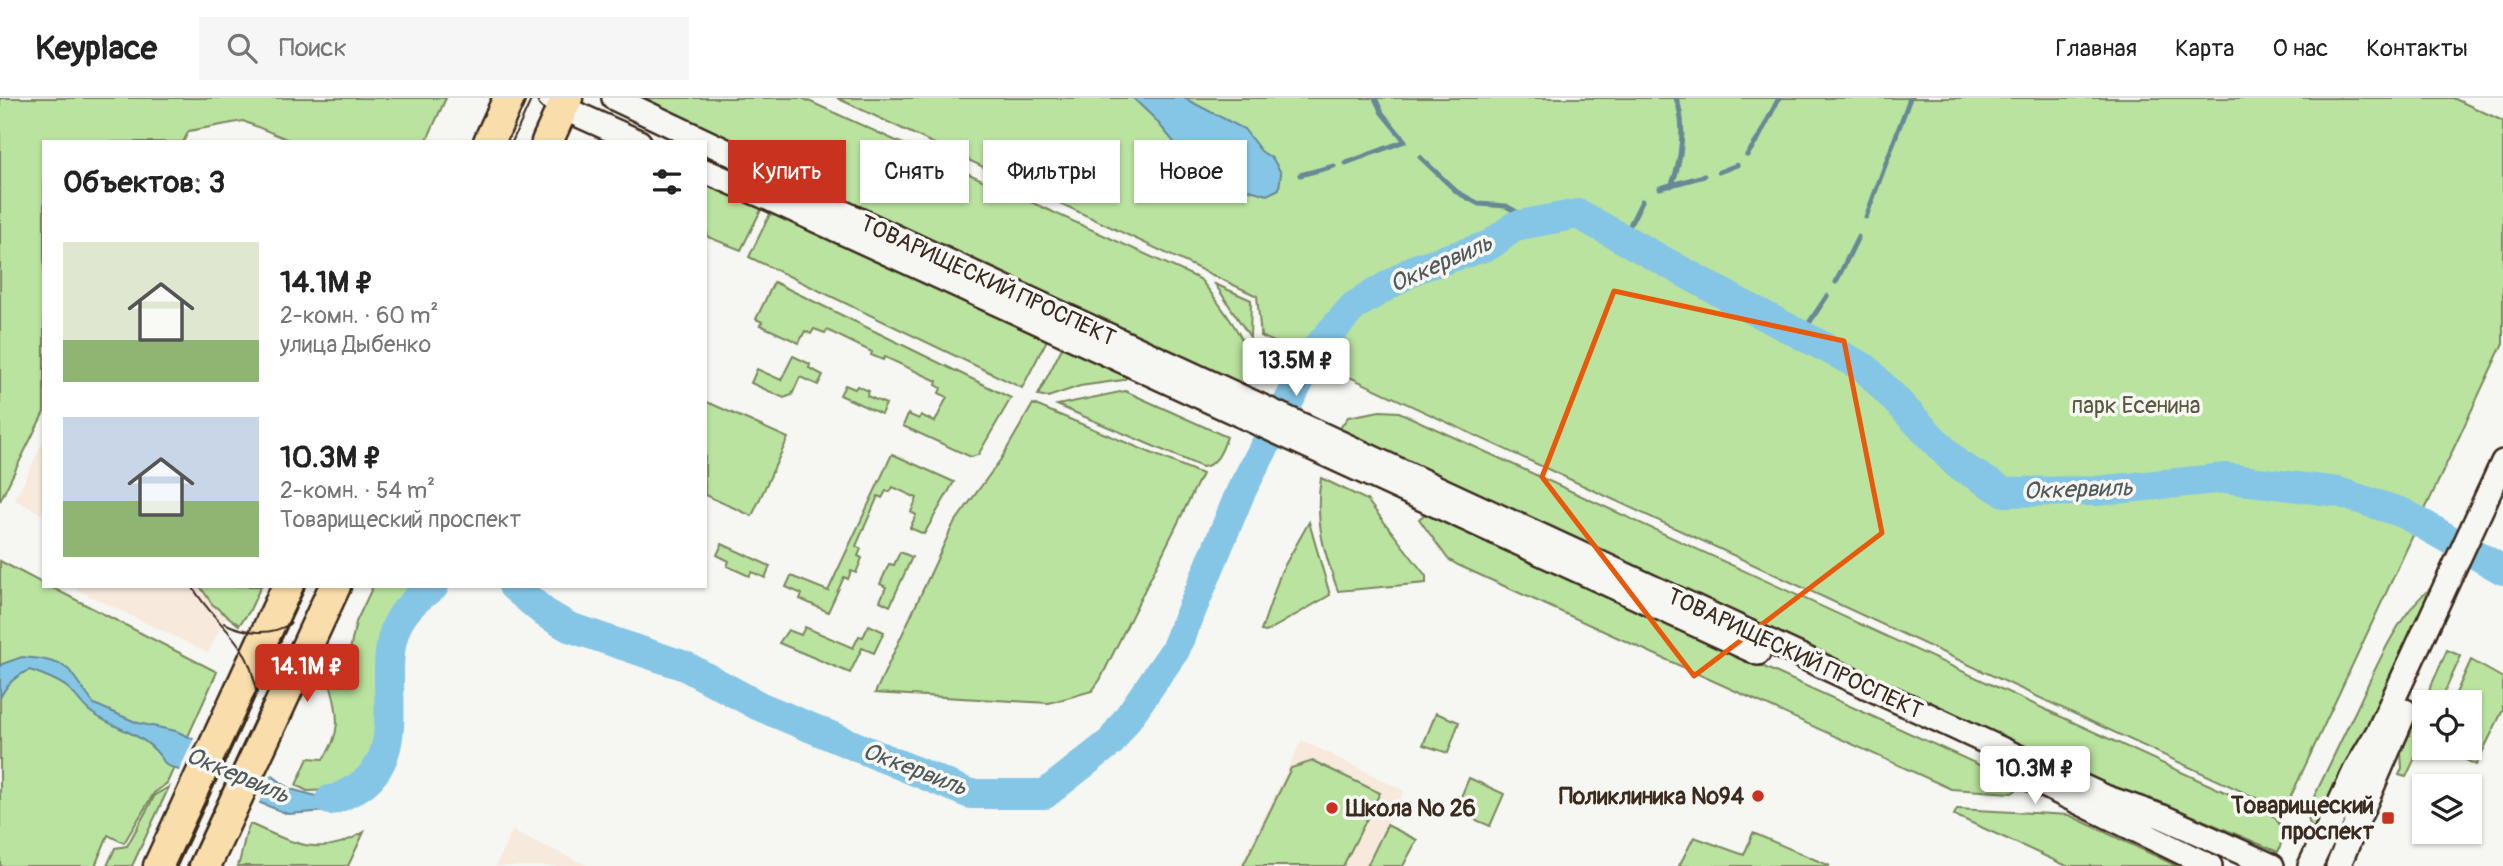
<!DOCTYPE html>
<html lang="ru">
<head>
<meta charset="utf-8">
<style>
	:root { --surface:#fff; --page:#f6f6f6; --text:#222; --muted:#767676; --line:#e0e0e0; --accent:#c8321e }
	body { margin:0; font-family:Pangolin,sans-serif; background:var(--page); color:var(--text); height:100vh; display:flex; flex-direction:column; font-size:26px; white-space:nowrap }
	* { box-sizing:border-box; margin:0 }
	p { font-size:23px; color:var(--muted) }
	.icon { flex:none; width:38px; height:38px; fill:none; stroke:currentColor; stroke-width:2; stroke-linecap:round; stroke-linejoin:round }
	.map { position:relative; flex:1; overflow:hidden }
	.drawer { position:absolute; left:42px; top:42px; width:665px; height:448px; display:flex; flex-direction:column; background:var(--surface); border-radius:0px; box-shadow:0 2px 5px #0004 }
	.drawer>* { flex:none }
	.banner { position:absolute; left:728px; top:42px; width:665px; height:63px; display:flex; gap:14px }
	.tools { position:absolute; left:2412px; top:592px; display:grid; gap:14px }
	.tools a { display:grid; place-items:center; width:70px; height:70px; border-radius:0px; background:var(--surface); box-shadow:0 2px 5px #0004; font-size:35px }
	.price { position:absolute; translate:-50% -60px; padding:0 16px; border-radius:7px; background:#fff; color:#222; font-size:23px; line-height:46px; filter:drop-shadow(0 2px 4px #0008) }
	.price::after { content:''; position:absolute; left:50%; top:42px; width:21px; height:16px; margin-left:-10px; background:inherit; clip-path:polygon(0 0,100% 0,50% 100%) }
	.price.on { background:var(--accent); color:#fff }
	ul { padding:0; list-style:none }
	li { display:flex; align-items:center; gap:21px; height:175px; padding:0 21px }
	li span { display:grid; place-items:center; flex:none; width:196px; height:140px; border-radius:0px; color:#555 }
	li>.icon { margin-inline-start:auto }
	span .icon { width:84px; height:84px; fill:#fffc; stroke-width:1 }
	li b { font-size:30px }
	h2 { display:flex; justify-content:space-between; align-items:center; height:84px; padding:0 21px; font-size:30px }
	.pill { padding:0 24px; border-radius:0px; background:var(--surface); box-shadow:0 2px 5px #0004; font-size:24px; line-height:63px }
	.pill.on { background:var(--accent); color:#fff }
	header { display:flex; align-items:center; gap:42px; box-sizing:border-box; height:98px; padding:0 35px; background:var(--surface); border-bottom:2px solid var(--line) }
	header strong { font-size:33px }
	nav { display:flex; gap:38px; margin-inline-start:auto; font-size:24px }
	.search { width:490px; height:63px; background:var(--page); display:flex; align-items:center; gap:18px; box-sizing:border-box; padding:0 24px; border-radius:0px; color:var(--muted); font-size:26px }
	.map>svg:first-child { display:block }
	.built { fill:#f7e9dc }
	.green { fill:#b9e39f; stroke:#7a865e; stroke-width:2 }
	.water { fill:#85c6e6; stroke:#678896; stroke-width:2 }
	.pier { fill:#f6f6f2 }
	.lines { fill:none; stroke-linecap:round; stroke-linejoin:round }
	.stream { stroke:#678896; stroke-width:5 }
	.river { stroke:#85c6e6; stroke-width:30 }
	.minor-casing { stroke:#3b2a1e; stroke-width:28 }
	.major-casing { stroke:#3b2a1e; stroke-width:35 }
	.minor { stroke:#f6f6f2; stroke-width:23 }
	.major { stroke:#f9deab; stroke-width:30 }
	.tram { stroke:#3b2a1e; stroke-width:2 }
	.marked { fill:none; stroke:#e8590c; stroke-width:5; stroke-linejoin:round }
	.poi-dot { fill:#c8321e; stroke:#f6f6f2; stroke-width:2.5 }
	.labels { text-anchor:middle; stroke-width:7; stroke-linejoin:round; paint-order:stroke }
	.street-label { font-size:23px; fill:#3b2a1e; stroke:#f6f6f2 }
	.park-label { font-size:23px; fill:#5a583e; stroke:#f6f6f2 }
	.poi-label { font-size:23px; font-weight:bold; fill:#3b2a1e; stroke:#f6f6f2; text-anchor:end }
	.water-label { font-size:24px; font-style:italic; fill:#51595a; stroke:#f6f6f2 }
</style>
</head>
<body>
<header>
<strong>Keyplace</strong>
<div class="search"><svg class="icon" aria-label="search" viewBox="0 0 24 24"><circle cx="10" cy="10" r="6"/><path d="M15 15l6 6"/></svg>Поиск</div>
<nav><a>Главная</a><a>Карта</a><a>О нас</a><a>Контакты</a></nav>
</header>
<div class="map">
<svg width="2503" height="768" viewBox="0 0 2503 768">
	<rect width="100%" height="100%" fill="#f6f6f2"/>
	<filter id="ink" filterUnits="userSpaceOnUse"><feTurbulence type="fractalNoise" baseFrequency=".0143" numOctaves="2"/><feDisplacementMap in="SourceGraphic" scale="14" xChannelSelector="R" yChannelSelector="G"/><feConvolveMatrix kernelMatrix="1 2 1 2 8 2 1 2 1" color-interpolation-filters="sRGB"/></filter>
	<g filter="url(#ink)">
		<path class="built" d="M 44,342 L 44,417 L 15,402 Z
			M 70,488 L 200,488 L 212,506 L 226,519 L 208,555 Z
			M 1302,642 L 1404,693 L 1367,768 L 1240,768 Z
			M 512,733 L 588,768 L 496,768 Z"/>
		<path class="green" d="M 0,0 L 446,0 L 426,44 L 294,44 L 243,23 L 189,33 L 183,44 L 44,44 L 44,314 L 0,403 Z
			M 639,0 L 802,0 L 1200,181 C 1214,199 1251,245 1250,267 C 1250,275 1246,282 1243,288 L 777,73 L 759,56 Z
			M 837,0 L 2453,0 L 2503,23 L 2503,245 L 2284,713 L 1261,238 L 1257,198 Z
			M 705,87 L 763,108 L 741,152 L 708,139 L 705,126 Z
			M 771,114 L 1047,242 L 1022,290 L 749,159 Z
			M 774,184 L 1011,300 L 978,357 L 971,359 L 903,328 L 908,316 L 919,321 L 921,317 L 935,324 L 947,299 L 939,295 L 941,290 L 936,287 L 937,283 L 885,259 L 883,262 L 871,257 L 872,254 L 827,232 L 825,235 L 814,231 L 811,236 L 805,233 L 799,245 L 760,227 L 762,224 L 756,221 Z
			M 1215,186 L 1251,202 L 1250,239 Z
			M 1064,246 L 1132,276 L 1123,282 L 1080,288 L 1048,299 L 1038,297 Z
			M 793,258 L 810,266 L 809,270 L 823,277 L 818,287 L 800,279 L 792,297 L 784,300 L 751,285 L 757,271 L 781,282 Z
			M 845,287 L 855,291 L 857,288 L 869,293 L 867,298 L 886,306 L 881,316 L 840,297 Z
			M 1125,293 L 1227,339 C 1222,352 1218,367 1202,369 L 1057,307 Z
			M 705,303 L 788,340 L 752,418 L 705,397 Z
			M 1033,306 L 1202,376 L 1100,582 L 1092,593 L 1049,605 L 875,595 L 953,427 L 1001,361 Z
			M 1380,313 L 1399,314 L 2266,713 C 2283,724 2286,736 2278,754 L 2158,703 L 2123,696 L 1338,333 L 1348,319 Z
			M 892,356 L 954,384 L 924,436 L 910,430 L 916,417 L 911,414 L 917,400 L 893,389 L 890,394 L 886,393 L 882,400 L 878,398 L 856,448 L 861,451 L 858,458 L 862,460 L 856,475 L 851,473 L 848,481 L 844,479 L 828,514 L 800,501 L 802,496 L 786,489 L 791,478 L 828,493 Z
			M 1321,380 L 1367,402 L 1426,478 L 1426,485 L 1338,493 C 1324,454 1314,423 1321,380 Z
			M 1426,415 L 2010,681 L 2015,685 L 2016,692 L 2012,695 L 1951,691 L 1458,467 L 1448,461 L 1419,421 Z
			M 1309,424 L 1330,497 L 1266,534 L 1261,533 L 1281,474 Z
			M 722,446 L 770,468 L 765,480 L 752,474 L 749,478 L 727,468 L 729,463 L 717,457 Z
			M 900,454 L 912,459 L 890,508 L 880,503 L 886,489 L 880,486 L 889,466 L 894,467 Z
			M 0,463 L 44,486 L 44,488 L 49,488 L 217,574 L 167,685 L 154,695 L 124,745 L 108,737 L 95,768 L 0,768 Z
			M 2436,487 L 2365,640 L 2354,649 L 2315,734 C 2308,725 2307,720 2309,709 C 2325,677 2340,644 2356,612 C 2373,576 2401,507 2436,487 Z
			M 200,488 L 261,488 L 249,514 L 239,527 L 212,506 Z
			M 373,488 L 422,488 L 412,495 L 390,529 L 385,601 L 379,649 L 365,673 L 335,692 L 307,693 L 296,687 L 308,660 L 323,661 C 341,637 339,617 331,589 L 349,557 L 356,524 Z
			M 869,527 L 884,534 L 874,555 L 862,550 L 850,575 L 779,545 L 788,532 L 801,537 L 805,529 L 853,550 L 859,538 L 863,539 Z
			M 2447,552 L 2461,558 L 2440,604 L 2424,604 Z
			M 2471,562 L 2503,580 L 2503,612 L 2476,667 L 2439,649 L 2469,649 L 2469,604 L 2452,604 Z
			M 2424,604 L 2424,641 L 2406,679 L 2399,677 L 2402,670 L 2401,654 Z
			M 1436,615 L 1459,624 L 1448,655 L 1423,647 Z
			M 1313,663 L 1380,695 L 1343,768 L 1243,768 L 1291,670 Z
			M 1469,680 L 1504,696 L 1490,728 L 1455,713 Z
			M 169,689 L 132,768 L 107,768 L 115,750 L 127,748 L 155,697 Z
			M 1957,711 L 2069,717 L 2177,768 L 2067,768 L 1954,717 Z
			M 250,726 C 293,745 320,761 364,734 L 348,768 L 238,768 C 243,754 243,740 250,726 Z
			M 1387,727 L 1417,742 L 1403,768 L 1367,768 Z
			M 1753,735 L 1830,768 L 1679,768 L 1694,739 L 1744,757 Z"/>
		<path class="water" d="M 1133,0 L 1184,0 L 1244,31 L 1261,53 L 1273,61 L 1281,75 L 1279,91 L 1267,97 L 1218,83 L 1192,66 L 1154,20 Z
			M 22,559 L 42,561 L 60,566 L 69,572 L 94,606 L 138,625 L 176,633 L 273,678 L 290,691 L 320,699 L 339,693 L 362,678 L 368,687 L 353,699 L 329,713 L 288,716 L 166,667 C 147,634 121,635 92,615 C 83,609 77,598 69,591 C 59,582 43,577 30,572 C 17,577 6,587 0,600 L 0,569 L 2,566 Z"/>
		<path class="pier" d="M 195,638 L 273,674 L 258,707 L 178,675 Z"/>
		<g class="lines">
			<path class="stream" d="M 1747,57 L 1758,41 L 1779,0
				M 1420,59 L 1457,94 L 1479,106 L 1506,108 L 1534,124
				M 1346,65 L 1405,43 L 1382,15 L 1375,0
				M 1719,74 L 1737,67
				M 1300,77 L 1334,68
				M 1671,88 C 1682,64 1686,25 1676,0
				M 1660,90 L 1704,78
				M 1866,119 L 1910,0
				M 1624,139 L 1642,103
				M 1836,184 L 1858,139
				M 1801,237 L 1827,198"/>
			<path class="river" d="M 513,488 L 545,515 L 569,529 L 685,568 L 759,608 L 970,696 L 1045,696 L 1111,644 L 1175,552 L 1241,393 L 1317,250 L 1354,208 L 1415,171 L 1490,147 L 1515,128 L 1578,116 L 1738,204 L 1865,270 L 1957,366 L 2004,394 L 2096,393 L 2226,380 L 2338,394 L 2403,415 L 2503,472
				M 330,702 C 339,701 347,695 355,691 C 414,657 374,578 397,527 C 405,510 419,498 434,488"/>
			<g class="minor-casing">
				<path id="minor" d="M 550,0 L 563,10 L 639,44
					M 614,0 L 749,64 L 777,84 L 2105,699 L 2163,719 L 2272,768
					M 705,73 L 770,101 L 1758,555
					M 2027,679 L 2210,768
					M 2310,768 L 2356,671 L 2379,632 L 2503,364
					M 2338,768 L 2405,613"/>
			</g>
			<g class="major-casing">
				<path id="major" d="M 489,44 L 509,0
					M 547,44 L 567,0
					M 159,768 L 288,488
					M 205,768 L 335,488"/>
			</g>
			<use href="#minor" class="minor"/>
			<use href="#major" class="major"/>
			<path class="tram" d="M 512,44 L 532,0
				M 192,488 C 216,530 249,539 256,593
				M 224,525 C 245,535 270,539 291,525
				M 175,768 L 305,488
				M 187,768 L 263,603"/>
		</g>
	</g>
	<path class="marked" d="M 1614,193 L 1844,243 L 1882,435 L 1694,578 L 1542,379 Z"/>
	<g class="poi-dot">
		<circle cx="1758" cy="698" r="7"/>
		<circle cx="1332" cy="710" r="7"/>
		<rect x="2381" y="713" width="14" height="14" rx="3.5"/>
	</g>
	<g class="labels">
		<g class="street-label">
			<text transform="translate(988 182) rotate(25)" y="8">ТОВАРИЩЕСКИЙ ПРОСПЕКТ</text>
			<text transform="translate(1795 555) rotate(25)" y="8">ТОВАРИЩЕСКИЙ ПРОСПЕКТ</text>
		</g>
		<g class="park-label">
			<text x="2136" y="315">парк Есенина</text>
		</g>
		<g class="poi-label">
			<text x="1744" y="706">Поликлиника №94</text>
			<text x="2374" y="715">Товарищеский<tspan x="2374" dy="26">проспект</tspan></text>
			<text x="1346" y="718" text-anchor="start">Школа № 26</text>
		</g>
		<g class="water-label">
			<text transform="translate(1441 165) rotate(-24)" y="8">Оккервиль</text>
			<text transform="translate(2078 391) rotate(-2)" y="8">Оккервиль</text>
			<text transform="translate(915 671) rotate(21)" y="8">Оккервиль</text>
			<text transform="translate(238 677) rotate(23)" y="8">Оккервиль</text>
		</g>
	</g>
</svg>
<div class="tools">
<a><svg class="icon" aria-label="locate" viewBox="0 0 24 24"><circle cx="12" cy="12" r="6"/><path d="M12 2v4M12 18v4M2 12h4M18 12h4"/></svg></a>
<a><svg class="icon" aria-label="layers" viewBox="0 0 24 24"><path d="M12 4l9 5-9 5-9-5zM3 14l9 5 9-5"/></svg></a>
</div>
<b class="price" style="left:1296px;top:300px">13.5M ₽</b>
<b class="price on" style="left:307px;top:606px">14.1M ₽</b>
<b class="price" style="left:2035px;top:708px">10.3M ₽</b>
<div class="banner">
<a class="pill on">Купить</a>
<a class="pill">Снять</a>
<a class="pill">Фильтры</a>
<a class="pill">Новое</a>
</div>
<section class="drawer">
<h2>Объектов: 3<svg class="icon" aria-label="filters" viewBox="0 0 24 24"><path d="M4 7h16M4 17h16"/><circle cx="9" cy="7" r="2"/><circle cx="15" cy="17" r="2"/></svg></h2>
<ul>
<li><span style="background:linear-gradient(#dfe7d0 70%,#8fb573 0)"><svg class="icon" aria-label="home" viewBox="0 0 24 24"><path d="M3 11l9-7 9 7M6 9v11h12V9"/></svg></span><div><b>14.1M ₽</b><p>2-комн. · 60 m²</p><p>улица Дыбенко</p></div></li>
<li><span style="background:linear-gradient(#c9d6e8 60%,#8fb573 0)"><svg class="icon" aria-label="home" viewBox="0 0 24 24"><path d="M3 11l9-7 9 7M6 9v11h12V9"/></svg></span><div><b>10.3M ₽</b><p>2-комн. · 54 m²</p><p>Товарищеский проспект</p></div></li>
</ul>
</section>
</div>
</body>
</html>
